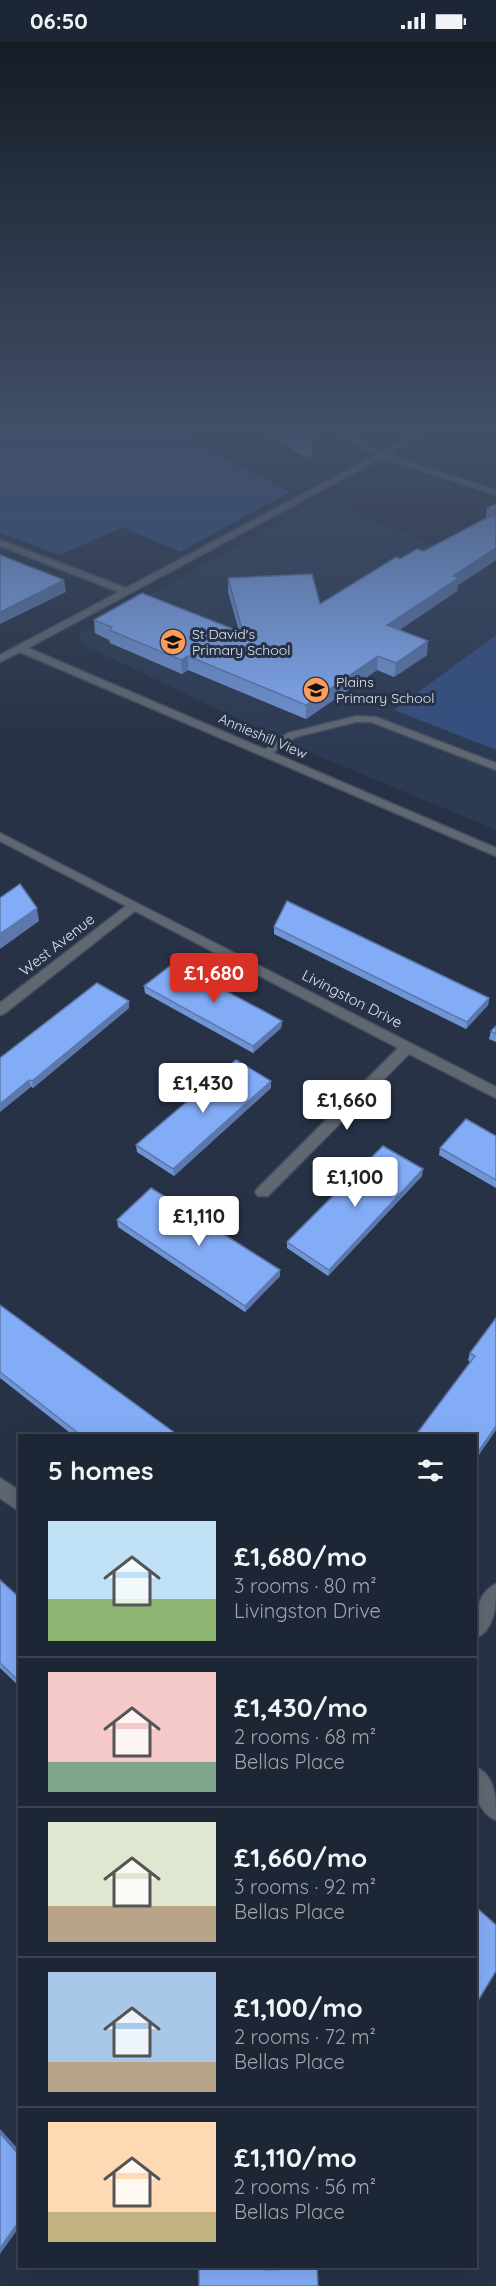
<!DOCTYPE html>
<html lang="en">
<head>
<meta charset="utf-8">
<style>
	:root { --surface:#1d2634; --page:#2a3240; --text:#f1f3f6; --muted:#a0a5ac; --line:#3b434f; --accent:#d93025 }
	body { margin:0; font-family:Quicksand,sans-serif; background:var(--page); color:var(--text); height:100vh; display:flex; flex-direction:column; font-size:22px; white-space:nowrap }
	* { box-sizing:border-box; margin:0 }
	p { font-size:20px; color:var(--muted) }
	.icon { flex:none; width:33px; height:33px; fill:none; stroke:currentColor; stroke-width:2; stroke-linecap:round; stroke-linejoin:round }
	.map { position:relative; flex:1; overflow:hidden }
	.side { position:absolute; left:18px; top:1392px; width:459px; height:834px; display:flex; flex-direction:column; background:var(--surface); border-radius:0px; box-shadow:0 6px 24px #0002,0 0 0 2px var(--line) }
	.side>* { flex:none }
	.price { position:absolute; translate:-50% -51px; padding:0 14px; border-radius:6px; background:#fff; color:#222; font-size:20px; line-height:39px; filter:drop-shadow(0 2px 3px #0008) }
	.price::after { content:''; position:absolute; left:50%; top:36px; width:18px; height:14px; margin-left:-9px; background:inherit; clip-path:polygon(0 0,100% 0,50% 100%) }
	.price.current { background:var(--accent); color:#fff }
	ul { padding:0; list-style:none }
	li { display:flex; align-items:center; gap:18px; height:150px; padding:0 30px }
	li+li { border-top:2px solid var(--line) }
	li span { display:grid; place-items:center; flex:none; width:168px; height:120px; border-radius:0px; color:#555 }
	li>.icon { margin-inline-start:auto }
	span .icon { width:72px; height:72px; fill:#fffc; stroke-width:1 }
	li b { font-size:26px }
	h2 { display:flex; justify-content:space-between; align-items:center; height:72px; padding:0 30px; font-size:26px }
	.status { display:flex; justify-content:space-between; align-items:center; height:42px; padding:0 30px; background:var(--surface); direction:ltr }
	.status svg { height:16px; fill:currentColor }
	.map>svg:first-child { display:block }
	.built { fill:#2d3a54 }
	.green { fill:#354f81 }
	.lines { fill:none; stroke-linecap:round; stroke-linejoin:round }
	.service-casing { stroke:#444e61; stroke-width:3 }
	.minor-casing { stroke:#444e61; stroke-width:3 }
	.service { fill:#616771; fill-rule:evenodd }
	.minor { fill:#616771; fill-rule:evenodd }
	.wall { fill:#7194d4 }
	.shaded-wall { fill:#5c78ac }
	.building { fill:#83acf6; stroke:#5c78ac; stroke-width:1.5 }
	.labels { text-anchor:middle; stroke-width:6; stroke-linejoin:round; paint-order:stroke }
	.far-poi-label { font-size:14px; fill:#dde4f1; stroke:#273246; text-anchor:start }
	.far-street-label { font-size:14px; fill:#dde4f1; stroke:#273246 }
	.street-label { font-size:15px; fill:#dde4f1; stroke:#273246 }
</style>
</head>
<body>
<div class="status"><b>06:50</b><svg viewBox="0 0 49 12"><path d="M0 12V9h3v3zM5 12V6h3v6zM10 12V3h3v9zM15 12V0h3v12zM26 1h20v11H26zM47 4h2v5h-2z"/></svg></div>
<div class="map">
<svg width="496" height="2244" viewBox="0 0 496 2244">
	<rect width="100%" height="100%" fill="#273246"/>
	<path class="built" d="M 320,458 L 496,527 L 496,788 L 299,706 L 82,602 L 79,592 Z"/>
	<path class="green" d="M 0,390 L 177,390 L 290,450 L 180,510 L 123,485 L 60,513 L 0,491 Z
		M 496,593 L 496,708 L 394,668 Z"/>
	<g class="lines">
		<g class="service-casing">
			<path id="service" d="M 356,674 L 376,675 L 496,721 L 496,728 L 371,680 L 356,680 L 296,695 L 269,713 L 265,714 L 260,711 L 288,691 Z"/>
		</g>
		<g class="minor-casing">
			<path id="minor" d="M 335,390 L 345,390 L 381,410 L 418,390 L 427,390 L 388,412 L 496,448 L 496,453 L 382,416 L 28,606 L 496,806 L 496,814 L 20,610 L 0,620 L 0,613 L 119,550 L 0,504 L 0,498 L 126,546 L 376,413 Z
				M 0,791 L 496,1045 L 496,1056 L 409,1012 L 268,1154 L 258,1154 L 255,1150 L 258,1146 L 398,1006 L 135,869 L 5,971 L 0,973 L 0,961 L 126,864 L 0,799 Z
				M 0,1436 L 20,1449 L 20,1470 L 0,1456 Z
				M 496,1542 C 496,1561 496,1587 476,1596 C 474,1578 476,1551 496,1542 Z
				M 476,1725 C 496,1734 496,1758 496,1778 C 475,1769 474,1745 476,1725 Z"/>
		</g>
		<use href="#service" class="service"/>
		<use href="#minor" class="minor"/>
	</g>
	<path class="wall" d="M 265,390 L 312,390 L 311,418 L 265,393 Z
		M 496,462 L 496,518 L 458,543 L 457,549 L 399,588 L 427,613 L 394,635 L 377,628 L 306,677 L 188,628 L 182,632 L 110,601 L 109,598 L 95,591 L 94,578 L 239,589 L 228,550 L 228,536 L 320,562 L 400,517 L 424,509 L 486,476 L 487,466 Z
		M 274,885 L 489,956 L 488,963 L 466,987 L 274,892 Z
		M 144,944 L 282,979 L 281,986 L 253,1011 L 145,951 Z
		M 129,966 L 33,1046 L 0,1016 Z
		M 496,984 L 496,1000 L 489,997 L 491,989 Z
		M 271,1046 L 174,1134 L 137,1110 L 136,1103 Z
		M 496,1094 L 496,1146 L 439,1113 L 440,1106 Z
		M 422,1134 L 328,1234 L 287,1206 L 287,1200 Z
		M 117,1178 L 280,1234 L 245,1270 L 118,1185 Z
		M 0,1263 L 179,1394 L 74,1394 L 0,1336 Z
		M 496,1276 L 496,1388 L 476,1417 L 476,1394 L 470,1320 L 468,1318 L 470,1311 Z
		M 0,1538 L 20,1556 L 20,1645 L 0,1626 Z
		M 306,2224 L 315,2224 L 317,2226 L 199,2244 L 265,2226 Z"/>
	<path class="shaded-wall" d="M 496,506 L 496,518 L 458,543 L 457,549 L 386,597 L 387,583 L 453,534 Z
		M 64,538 L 66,550 L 0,582 L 0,570 Z
		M 428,599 L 427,613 L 394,635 L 396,621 Z
		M 188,614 L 188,628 L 182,632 L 181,618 Z
		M 378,614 L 377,628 L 306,677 L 306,663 Z
		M 37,866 L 39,879 L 0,907 L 0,892 Z
		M 489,956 L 488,963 L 466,987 L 467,980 Z
		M 129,959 L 129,966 L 33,1046 L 32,1039 Z
		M 282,979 L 281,986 L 253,1011 L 253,1004 Z
		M 29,1038 L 31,1045 L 0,1070 L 0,1062 Z
		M 271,1039 L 271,1046 L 174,1134 L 173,1127 Z
		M 423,1127 L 422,1134 L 328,1234 L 329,1228 Z
		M 280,1228 L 280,1234 L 245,1270 L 245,1264 Z
		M 496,1384 L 496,1388 L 476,1417 L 476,1413 Z
		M 0,2087 L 20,2109 L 20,2114 L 0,2091 Z
		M 20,2178 L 20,2184 L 0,2212 L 0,2206 Z"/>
	<path class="building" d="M 272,390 L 312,390 L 311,412 Z
		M 496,462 L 496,469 L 487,466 Z
		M 496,471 L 496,506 L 453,534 L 459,536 L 387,583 L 428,599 L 396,621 L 378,614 L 306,663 L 188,614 L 181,618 L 109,588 L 112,585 L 94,578 L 142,551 L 243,591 L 228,536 L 312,532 L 320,562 L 396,515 L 400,517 L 417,507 L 424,509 Z
		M 0,513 L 64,538 L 0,570 Z
		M 20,842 L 37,866 L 0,892 L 0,856 Z
		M 287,859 L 489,956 L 467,980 L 426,960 L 274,885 Z
		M 174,921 L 282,979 L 253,1004 L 144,944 Z
		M 97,941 L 129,959 L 32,1039 L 29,1038 L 0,1062 L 0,1016 Z
		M 496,984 L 496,992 L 491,989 Z
		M 236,1018 L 271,1039 L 173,1127 L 136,1103 Z
		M 466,1077 L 496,1094 L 496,1138 L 440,1106 Z
		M 383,1104 L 423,1127 L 329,1228 L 287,1200 Z
		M 151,1146 L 280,1228 L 245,1264 L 117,1178 Z
		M 0,1263 L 179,1394 L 82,1394 L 0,1330 Z
		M 496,1276 L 496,1384 L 476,1413 L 476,1394 L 415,1394 L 475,1314 L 470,1311 Z
		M 0,1538 L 20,1556 L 20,1640 L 0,1621 Z
		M 476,1865 L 496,1883 L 496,1929 L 476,1962 Z
		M 0,2091 L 20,2114 L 20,2178 L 0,2206 Z
		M 199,2224 L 265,2224 L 265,2228 L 317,2226 L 318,2244 L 199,2244 Z"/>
	<linearGradient id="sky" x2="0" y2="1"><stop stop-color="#151c26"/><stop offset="0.55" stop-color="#414f68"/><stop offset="1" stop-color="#414f68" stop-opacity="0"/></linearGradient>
	<rect width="496" height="705" fill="url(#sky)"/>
	<defs>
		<g id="school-disc" transform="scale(1.35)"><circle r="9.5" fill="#ff9b5a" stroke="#273246"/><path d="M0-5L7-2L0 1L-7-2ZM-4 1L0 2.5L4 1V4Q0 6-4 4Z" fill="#111"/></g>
	</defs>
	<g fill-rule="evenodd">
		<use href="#school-disc" x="173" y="600"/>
		<use href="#school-disc" x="316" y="648"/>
	</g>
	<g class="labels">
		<g class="far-poi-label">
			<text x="192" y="597">St David's<tspan x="192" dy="16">Primary School</tspan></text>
			<text x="336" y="645">Plains<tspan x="336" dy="16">Primary School</tspan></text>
		</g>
		<g class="far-street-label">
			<text transform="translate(263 694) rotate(23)" y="5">Annieshill View</text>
		</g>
		<g class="street-label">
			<text transform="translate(57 903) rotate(-38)" y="5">West Avenue</text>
			<text transform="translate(352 957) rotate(27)" y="5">Livingston Drive</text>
		</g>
	</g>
</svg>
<b class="price current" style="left:214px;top:962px">£1,680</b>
<b class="price" style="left:203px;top:1072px">£1,430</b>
<b class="price" style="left:347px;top:1089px">£1,660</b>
<b class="price" style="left:355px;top:1166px">£1,100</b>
<b class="price" style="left:199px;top:1205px">£1,110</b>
<section class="side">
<h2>5 homes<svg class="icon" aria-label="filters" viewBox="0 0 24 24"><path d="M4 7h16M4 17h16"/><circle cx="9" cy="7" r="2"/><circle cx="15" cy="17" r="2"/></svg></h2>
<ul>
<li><span style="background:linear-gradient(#bfe0f5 65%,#8fb573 0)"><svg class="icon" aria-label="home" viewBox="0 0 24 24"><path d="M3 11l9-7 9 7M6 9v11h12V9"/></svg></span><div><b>£1,680/mo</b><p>3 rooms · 80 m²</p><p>Livingston Drive</p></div></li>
<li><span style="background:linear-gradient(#f6c9c9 75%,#7fa58c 0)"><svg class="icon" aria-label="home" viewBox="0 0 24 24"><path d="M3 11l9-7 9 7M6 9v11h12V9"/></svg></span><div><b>£1,430/mo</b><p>2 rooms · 68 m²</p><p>Bellas Place</p></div></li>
<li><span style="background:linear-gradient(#dfe7d0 70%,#b9a48a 0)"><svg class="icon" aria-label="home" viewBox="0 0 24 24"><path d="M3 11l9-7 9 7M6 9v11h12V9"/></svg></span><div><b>£1,660/mo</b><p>3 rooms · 92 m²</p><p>Bellas Place</p></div></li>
<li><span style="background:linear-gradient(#a9c7e8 75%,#b9a48a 0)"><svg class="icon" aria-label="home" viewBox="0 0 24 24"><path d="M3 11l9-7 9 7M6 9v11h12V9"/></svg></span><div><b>£1,100/mo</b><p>2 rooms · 72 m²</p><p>Bellas Place</p></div></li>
<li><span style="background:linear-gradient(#ffd9b3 75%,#c2b280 0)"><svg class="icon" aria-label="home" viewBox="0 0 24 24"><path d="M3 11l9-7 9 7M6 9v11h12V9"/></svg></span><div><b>£1,110/mo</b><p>2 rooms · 56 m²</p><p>Bellas Place</p></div></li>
</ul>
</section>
</div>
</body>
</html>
